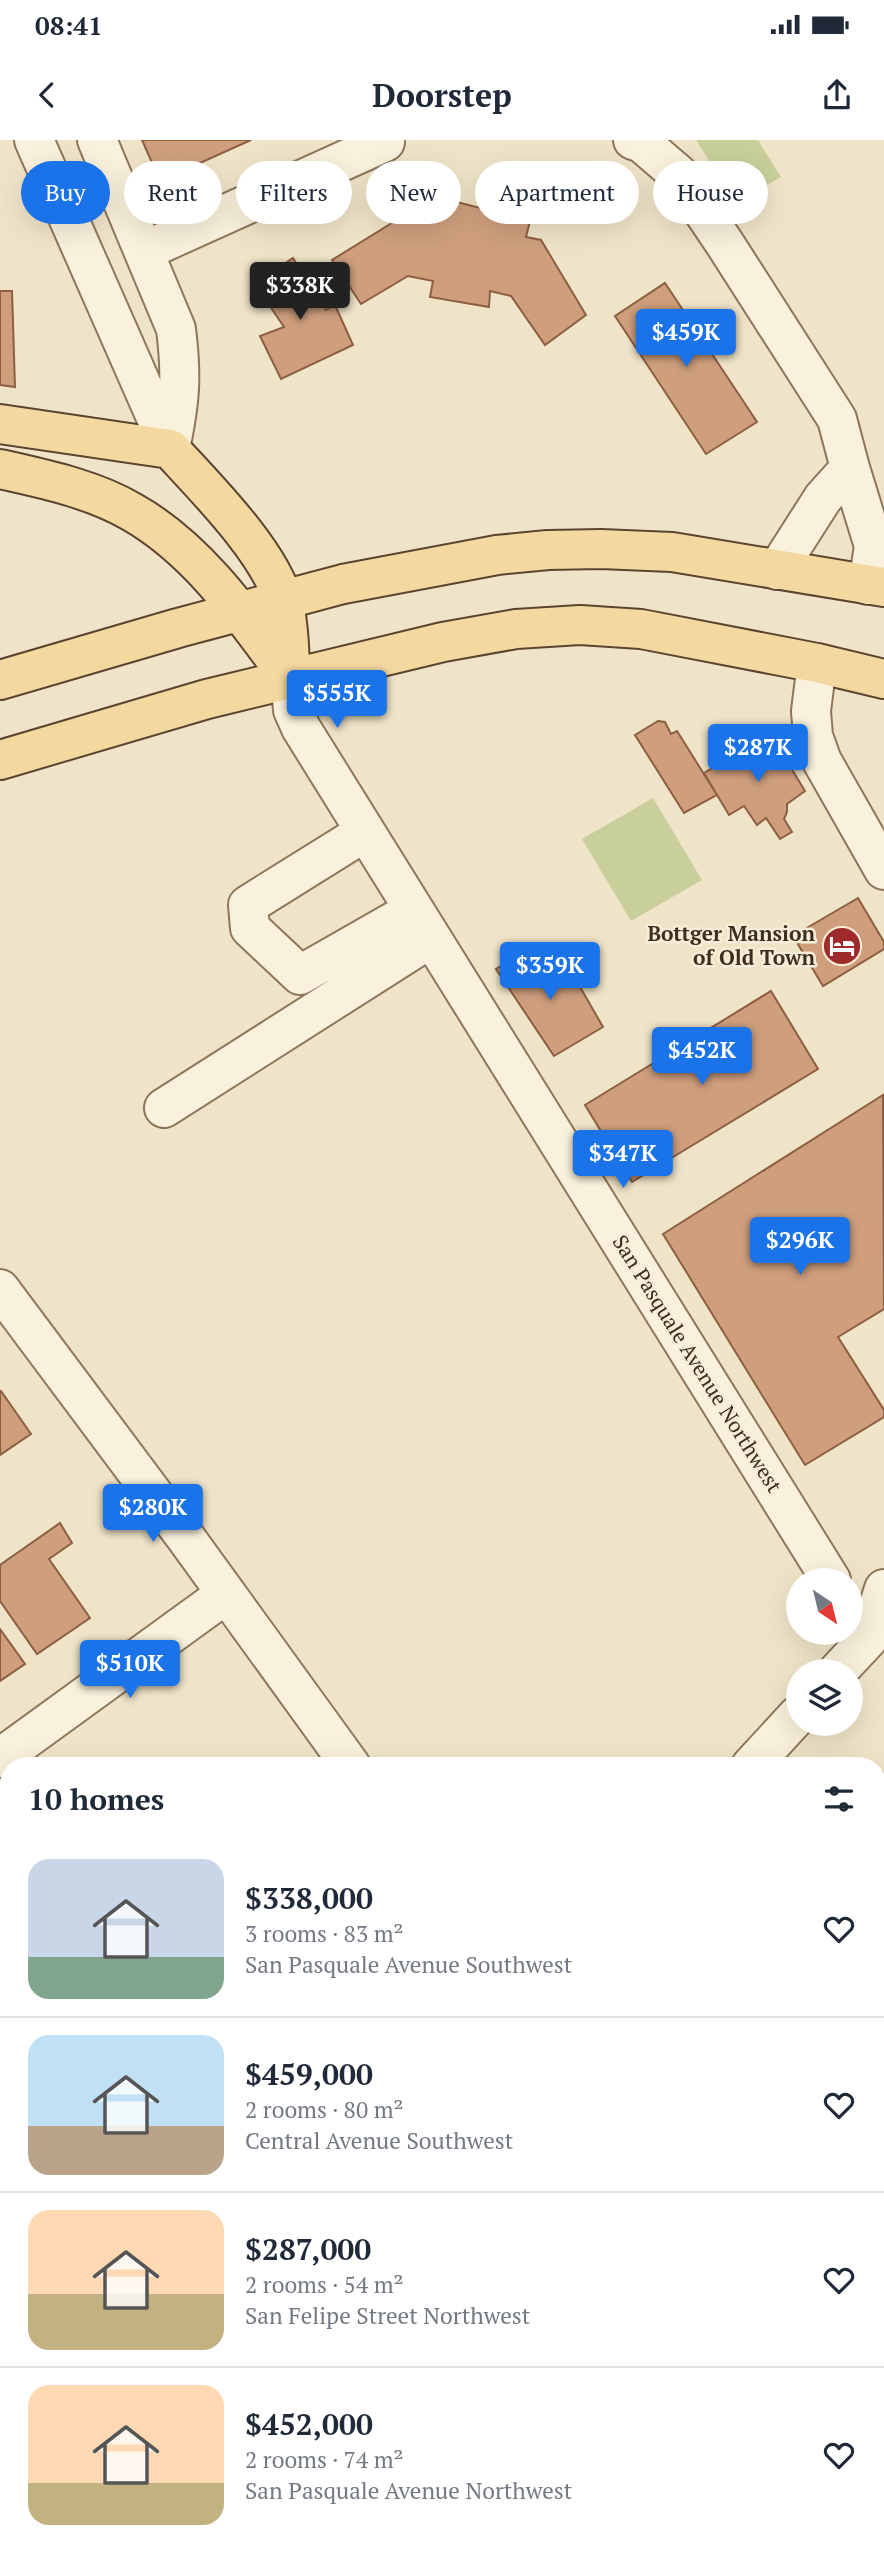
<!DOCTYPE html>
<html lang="en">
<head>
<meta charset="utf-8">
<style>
	:root { --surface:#fff; --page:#f2f2f3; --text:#1f2937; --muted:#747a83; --line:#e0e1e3; --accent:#1a73e8 }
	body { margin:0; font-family:"PT Serif",serif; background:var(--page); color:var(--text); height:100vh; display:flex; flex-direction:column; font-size:26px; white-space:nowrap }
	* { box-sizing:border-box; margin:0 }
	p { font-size:23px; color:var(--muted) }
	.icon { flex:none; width:38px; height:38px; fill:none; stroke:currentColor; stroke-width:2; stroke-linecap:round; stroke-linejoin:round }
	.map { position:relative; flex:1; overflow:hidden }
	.details { position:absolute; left:0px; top:1617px; width:886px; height:798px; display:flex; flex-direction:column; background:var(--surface); border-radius:28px 28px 0 0; box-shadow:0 7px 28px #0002 }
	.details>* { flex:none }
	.guide { position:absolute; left:21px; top:21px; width:844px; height:63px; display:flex; gap:14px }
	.needle { width:46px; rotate:145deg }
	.buttons { position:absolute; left:786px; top:1428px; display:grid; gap:14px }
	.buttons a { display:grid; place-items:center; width:77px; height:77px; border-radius:50%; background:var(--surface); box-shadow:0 7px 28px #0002; font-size:35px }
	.price { position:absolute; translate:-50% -60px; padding:0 16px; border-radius:7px; background:var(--accent); color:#fff; font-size:23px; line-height:46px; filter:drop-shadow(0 2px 4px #0008) }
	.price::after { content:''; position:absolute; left:50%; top:42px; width:21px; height:16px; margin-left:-10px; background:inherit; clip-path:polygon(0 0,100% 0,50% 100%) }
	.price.active { background:#222; color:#fff }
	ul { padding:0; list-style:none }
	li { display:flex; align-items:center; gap:21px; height:175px; padding:0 28px }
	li+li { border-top:2px solid var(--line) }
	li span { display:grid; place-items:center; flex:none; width:196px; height:140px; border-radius:21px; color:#555 }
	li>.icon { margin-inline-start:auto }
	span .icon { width:84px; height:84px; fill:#fffc; stroke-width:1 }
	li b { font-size:30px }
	h2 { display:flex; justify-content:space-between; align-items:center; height:84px; padding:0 28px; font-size:30px }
	.tag { padding:0 24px; border-radius:32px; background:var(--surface); box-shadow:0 7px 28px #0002; font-size:24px; line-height:63px }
	.tag.active { background:var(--accent); color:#fff }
	.status { display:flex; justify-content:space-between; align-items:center; height:49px; padding:0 35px; background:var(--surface); direction:ltr }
	.status svg { height:19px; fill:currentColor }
	header { display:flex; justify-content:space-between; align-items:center; height:91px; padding:0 28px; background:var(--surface); font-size:32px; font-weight:800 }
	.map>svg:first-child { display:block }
	.green { fill:#c9cf9b }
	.building { fill:#cf9f7d; stroke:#8d5f41; stroke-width:2 }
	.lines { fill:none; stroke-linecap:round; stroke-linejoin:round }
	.minor-casing { stroke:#8d765c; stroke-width:42 }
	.major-casing { stroke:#5b4430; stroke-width:42 }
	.minor { stroke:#faf1dc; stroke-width:38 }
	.major { stroke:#f3d9a0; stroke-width:38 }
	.labels { text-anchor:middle; stroke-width:5; stroke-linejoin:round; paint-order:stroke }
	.poi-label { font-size:21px; font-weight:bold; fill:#3d2e20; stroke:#f7eed8; text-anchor:end }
	.street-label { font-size:21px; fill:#3d2e20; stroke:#f7eed8 }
</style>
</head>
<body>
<div class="status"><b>08:41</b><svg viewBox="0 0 49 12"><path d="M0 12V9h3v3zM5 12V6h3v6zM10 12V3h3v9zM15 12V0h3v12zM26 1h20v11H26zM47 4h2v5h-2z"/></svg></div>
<header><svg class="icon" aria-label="back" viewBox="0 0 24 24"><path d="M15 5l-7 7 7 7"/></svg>Doorstep<svg class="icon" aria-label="share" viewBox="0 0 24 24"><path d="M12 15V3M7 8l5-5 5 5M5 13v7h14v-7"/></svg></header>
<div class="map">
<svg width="884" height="2415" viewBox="0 0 884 2415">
	<rect width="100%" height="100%" fill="#f0e4c8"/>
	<path class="green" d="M 696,0 L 758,0 L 781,37 L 736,63 Z
		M 653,658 L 702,740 L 631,781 L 582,699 Z
		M 9,2358 L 9,2406 L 626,2406 L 632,2415 L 0,2415 L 0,2367 Z"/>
	<path class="building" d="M 142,0 L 251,0 L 160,41 Z
		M 426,54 L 530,81 L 526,97 L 541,100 L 586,175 L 545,205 L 511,156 L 490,151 L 489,167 L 430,157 L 433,141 L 408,136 L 361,164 L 332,120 L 408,73 L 420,74 Z
		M 293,118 L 326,170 L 335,165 L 353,205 L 281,239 L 260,196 L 284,187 L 255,144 Z
		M 665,143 L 757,282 L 706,314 L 615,176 Z
		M 0,151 L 12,151 L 15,247 L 0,245 Z
		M 658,581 L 665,582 L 671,594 L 677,591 L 717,655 L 684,673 L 635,595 Z
		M 770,593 L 805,651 L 787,664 L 787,672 L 784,679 L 792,692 L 780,699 L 766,678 L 757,685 L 744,666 L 729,675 L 704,633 Z
		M 858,758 L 884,802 L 884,809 L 823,846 L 793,796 Z
		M 533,806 L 553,841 L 571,831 L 603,887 L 554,916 L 496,829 Z
		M 771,851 L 818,929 L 632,1042 L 585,965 Z
		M 883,955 L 884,1169 L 838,1197 L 884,1270 L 884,1277 L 805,1325 L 663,1094 Z
		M 1,1251 L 31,1294 L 0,1315 L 0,1252 Z
		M 60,1383 L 72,1403 L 49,1419 L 90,1478 L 37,1514 L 0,1461 L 0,1425 Z
		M 0,1489 L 25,1524 L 0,1541 Z
		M 9,2090 L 9,2115 L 0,2104 L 0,2097 Z
		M 0,2190 L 9,2201 L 9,2266 L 0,2272 Z"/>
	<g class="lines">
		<g class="minor-casing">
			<path id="minor" d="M 34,0 L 170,309
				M 97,0 L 176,189 C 182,237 180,261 170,309
				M 633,0 L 642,3 L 678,34 L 725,104 L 837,279 L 850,328
				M 144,111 L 385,2 L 384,0
				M 777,430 L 823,358 L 850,328 L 874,406 L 868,445
				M 817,523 L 811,571 L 813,596 L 822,621 L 884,730
				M 290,539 L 293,570 L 301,588 L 831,1440
				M 365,692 L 248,765 L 250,788 L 300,835 L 414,770
				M 164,968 L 431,798
				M 0,1149 L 186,1398 L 351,1626
				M 838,1531 L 868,1499 L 884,1449
				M 0,1618 L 226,1454
				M 751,1626 L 798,1575
				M 877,1861 L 884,1873
				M 0,2314 L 9,2307
				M 683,2415 L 696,2406"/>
		</g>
		<g class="major-casing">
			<path id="major" d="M 0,284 L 170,309 C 205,347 272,414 284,464 C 289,489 290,514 290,539
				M 0,329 C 44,339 93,349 132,372 C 199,410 246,479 290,539
				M 0,540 L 178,488 L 343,444 L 497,415 L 548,410 L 601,409 L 672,412 L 884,447
				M 0,620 L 207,559 L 443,502 L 516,489 L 580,485 L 641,489 L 817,523 L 884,539"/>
		</g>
		<use href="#minor" class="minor"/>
		<use href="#major" class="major"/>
	</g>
	<defs>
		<g id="hotel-disc" transform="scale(2.0125)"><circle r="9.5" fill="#9e2a2b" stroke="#f7eed8"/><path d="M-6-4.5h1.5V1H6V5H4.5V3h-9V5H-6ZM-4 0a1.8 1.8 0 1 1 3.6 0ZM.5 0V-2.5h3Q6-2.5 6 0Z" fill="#fff"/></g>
	</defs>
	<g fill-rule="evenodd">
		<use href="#hotel-disc" x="842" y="806"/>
	</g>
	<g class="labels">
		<g class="poi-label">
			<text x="815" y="801">Bottger Mansion<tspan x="815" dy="24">of Old Town</tspan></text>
		</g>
		<g class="street-label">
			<text transform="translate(697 1224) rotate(58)" y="7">San Pasquale Avenue Northwest</text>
		</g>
	</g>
</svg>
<div class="buttons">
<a><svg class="needle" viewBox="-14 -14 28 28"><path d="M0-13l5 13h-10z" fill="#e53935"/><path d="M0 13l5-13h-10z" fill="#747a83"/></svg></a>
<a><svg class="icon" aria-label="layers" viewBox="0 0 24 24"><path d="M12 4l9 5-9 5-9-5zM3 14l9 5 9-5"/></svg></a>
</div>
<b class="price active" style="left:300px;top:182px">$338K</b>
<b class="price" style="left:686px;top:229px">$459K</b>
<b class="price" style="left:337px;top:590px">$555K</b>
<b class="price" style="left:758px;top:644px">$287K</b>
<b class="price" style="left:550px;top:862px">$359K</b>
<b class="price" style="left:702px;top:947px">$452K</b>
<b class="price" style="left:623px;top:1050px">$347K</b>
<b class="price" style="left:800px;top:1137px">$296K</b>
<b class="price" style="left:153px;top:1404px">$280K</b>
<b class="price" style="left:130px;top:1560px">$510K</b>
<div class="guide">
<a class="tag active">Buy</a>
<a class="tag">Rent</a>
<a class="tag">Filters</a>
<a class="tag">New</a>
<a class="tag">Apartment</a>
<a class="tag">House</a>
</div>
<section class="details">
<h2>10 homes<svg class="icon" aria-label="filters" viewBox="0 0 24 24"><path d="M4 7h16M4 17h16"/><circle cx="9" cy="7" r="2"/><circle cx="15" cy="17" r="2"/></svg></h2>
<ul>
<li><span style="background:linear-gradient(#c9d6e8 70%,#7fa58c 0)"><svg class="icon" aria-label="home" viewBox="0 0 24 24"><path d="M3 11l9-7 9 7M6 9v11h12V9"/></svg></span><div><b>$338,000</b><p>3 rooms · 83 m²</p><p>San Pasquale Avenue Southwest</p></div><svg class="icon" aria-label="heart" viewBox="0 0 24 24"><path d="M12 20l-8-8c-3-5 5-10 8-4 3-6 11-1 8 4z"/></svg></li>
<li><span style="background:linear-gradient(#bfe0f5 65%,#b9a48a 0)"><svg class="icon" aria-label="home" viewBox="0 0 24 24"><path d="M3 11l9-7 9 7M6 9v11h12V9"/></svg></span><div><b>$459,000</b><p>2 rooms · 80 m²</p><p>Central Avenue Southwest</p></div><svg class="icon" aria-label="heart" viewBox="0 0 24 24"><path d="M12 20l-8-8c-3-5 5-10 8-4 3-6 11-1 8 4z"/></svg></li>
<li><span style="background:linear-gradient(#ffd9b3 60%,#c2b280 0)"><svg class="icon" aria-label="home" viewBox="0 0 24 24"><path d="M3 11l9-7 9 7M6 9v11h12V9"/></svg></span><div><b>$287,000</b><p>2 rooms · 54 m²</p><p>San Felipe Street Northwest</p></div><svg class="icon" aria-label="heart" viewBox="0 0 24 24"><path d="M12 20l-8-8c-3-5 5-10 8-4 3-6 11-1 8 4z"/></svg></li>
<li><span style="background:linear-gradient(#ffd9b3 70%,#c2b280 0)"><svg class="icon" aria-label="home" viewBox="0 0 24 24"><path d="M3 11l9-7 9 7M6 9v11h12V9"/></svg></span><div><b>$452,000</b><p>2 rooms · 74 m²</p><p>San Pasquale Avenue Northwest</p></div><svg class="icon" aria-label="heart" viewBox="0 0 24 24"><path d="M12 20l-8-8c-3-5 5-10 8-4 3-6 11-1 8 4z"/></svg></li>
</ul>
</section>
</div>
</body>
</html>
